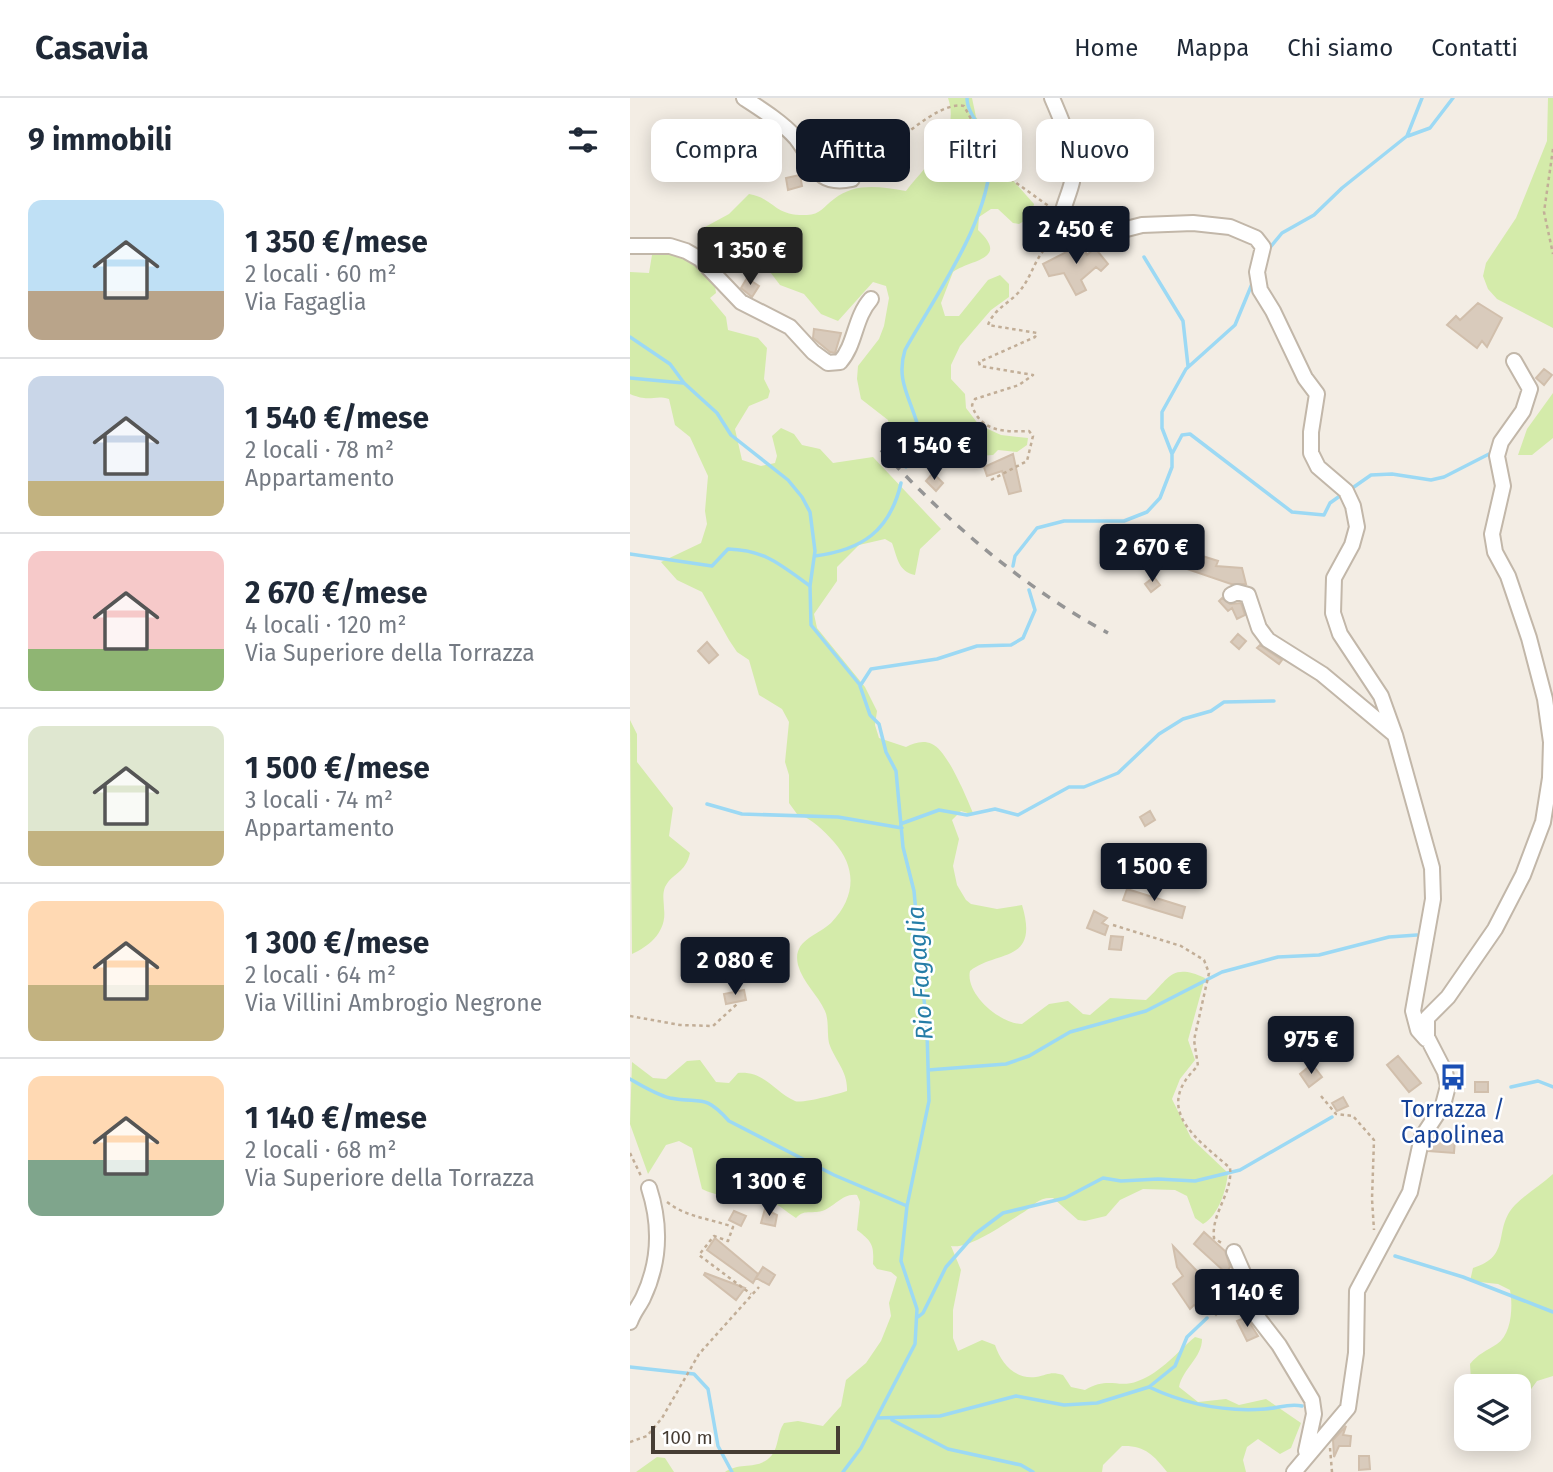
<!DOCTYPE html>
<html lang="it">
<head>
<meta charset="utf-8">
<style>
	:root { --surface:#fff; --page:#f2f2f3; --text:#1f2937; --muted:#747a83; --line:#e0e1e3; --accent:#111827 }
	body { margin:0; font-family:"Fira Sans",sans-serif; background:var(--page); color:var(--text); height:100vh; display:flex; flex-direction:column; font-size:26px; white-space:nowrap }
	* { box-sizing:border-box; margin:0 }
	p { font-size:23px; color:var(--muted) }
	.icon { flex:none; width:38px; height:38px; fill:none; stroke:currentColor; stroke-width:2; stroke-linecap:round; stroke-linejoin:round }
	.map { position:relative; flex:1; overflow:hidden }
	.details { display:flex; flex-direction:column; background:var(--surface); width:630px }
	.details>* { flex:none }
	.guide { position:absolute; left:21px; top:21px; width:665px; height:63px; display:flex; gap:14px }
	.controls { position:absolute; left:824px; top:1276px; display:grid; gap:14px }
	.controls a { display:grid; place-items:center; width:77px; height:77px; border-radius:14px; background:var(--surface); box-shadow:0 4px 18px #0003; font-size:35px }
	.scale { position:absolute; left:21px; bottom:18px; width:189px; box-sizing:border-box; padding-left:7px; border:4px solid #463d34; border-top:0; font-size:19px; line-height:24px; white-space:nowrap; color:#463d34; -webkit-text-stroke:5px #fff; paint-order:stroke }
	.price { position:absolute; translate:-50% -60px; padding:0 16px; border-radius:7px; background:var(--accent); color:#fff; font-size:23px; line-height:46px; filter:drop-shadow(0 2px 4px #0008) }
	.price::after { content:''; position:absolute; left:50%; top:42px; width:21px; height:16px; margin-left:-10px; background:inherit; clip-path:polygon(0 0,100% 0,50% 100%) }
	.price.current { background:#222; color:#fff }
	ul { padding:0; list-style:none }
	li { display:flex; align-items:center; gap:21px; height:175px; padding:0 28px }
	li+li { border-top:2px solid var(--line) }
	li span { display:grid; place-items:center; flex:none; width:196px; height:140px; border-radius:14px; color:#555 }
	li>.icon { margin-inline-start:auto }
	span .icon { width:84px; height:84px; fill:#fffc; stroke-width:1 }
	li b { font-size:30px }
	h2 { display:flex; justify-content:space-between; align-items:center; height:84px; padding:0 28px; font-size:30px }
	.pill { padding:0 24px; border-radius:14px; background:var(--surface); box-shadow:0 4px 18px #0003; font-size:24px; line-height:63px }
	.pill.current { background:var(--accent); color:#fff }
	header { display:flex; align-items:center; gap:42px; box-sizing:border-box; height:98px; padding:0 35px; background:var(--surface); border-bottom:2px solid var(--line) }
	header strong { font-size:33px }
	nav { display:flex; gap:38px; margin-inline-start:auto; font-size:24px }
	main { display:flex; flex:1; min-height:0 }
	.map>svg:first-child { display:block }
	.green { fill:#d4ebaa }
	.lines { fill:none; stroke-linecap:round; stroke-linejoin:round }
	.stream { stroke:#9cd9f4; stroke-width:3.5 }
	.building { fill:#d9cbbc; stroke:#d1bfac; stroke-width:2 }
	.minor-casing { stroke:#c2b7a9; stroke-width:18 }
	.path { stroke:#c2ae97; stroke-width:2.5; stroke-dasharray:3.5 3.5; stroke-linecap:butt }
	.minor { stroke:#fff; stroke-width:14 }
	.rail { stroke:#959595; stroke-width:3.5; stroke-dasharray:9 9; stroke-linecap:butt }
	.labels { text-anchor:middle; stroke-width:5; stroke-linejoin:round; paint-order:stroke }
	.transit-label { font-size:23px; fill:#164399; stroke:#fff }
	.water-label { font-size:24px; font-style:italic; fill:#257da7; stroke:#fff }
</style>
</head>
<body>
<header>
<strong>Casavia</strong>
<nav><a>Home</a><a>Mappa</a><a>Chi siamo</a><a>Contatti</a></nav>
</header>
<main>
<section class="details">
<h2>9 immobili<svg class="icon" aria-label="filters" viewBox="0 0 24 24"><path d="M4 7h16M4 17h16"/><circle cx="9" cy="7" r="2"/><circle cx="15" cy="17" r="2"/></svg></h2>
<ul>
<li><span style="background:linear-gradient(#bfe0f5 65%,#b9a48a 0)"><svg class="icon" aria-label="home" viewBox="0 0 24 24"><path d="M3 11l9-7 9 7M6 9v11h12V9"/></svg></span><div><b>1 350 €/mese</b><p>2 locali · 60 m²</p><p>Via Fagaglia</p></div></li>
<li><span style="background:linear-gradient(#c9d6e8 75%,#c2b280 0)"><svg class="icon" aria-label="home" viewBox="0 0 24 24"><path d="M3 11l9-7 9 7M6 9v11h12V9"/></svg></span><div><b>1 540 €/mese</b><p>2 locali · 78 m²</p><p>Appartamento</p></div></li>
<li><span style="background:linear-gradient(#f6c9c9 70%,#8fb573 0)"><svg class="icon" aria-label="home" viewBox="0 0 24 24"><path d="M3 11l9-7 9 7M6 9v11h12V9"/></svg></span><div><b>2 670 €/mese</b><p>4 locali · 120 m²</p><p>Via Superiore della Torrazza</p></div></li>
<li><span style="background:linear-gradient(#dfe7d0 75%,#c2b280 0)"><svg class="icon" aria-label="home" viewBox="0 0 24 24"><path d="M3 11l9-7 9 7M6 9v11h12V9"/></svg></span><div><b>1 500 €/mese</b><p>3 locali · 74 m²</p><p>Appartamento</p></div></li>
<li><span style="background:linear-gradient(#ffd9b3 60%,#c2b280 0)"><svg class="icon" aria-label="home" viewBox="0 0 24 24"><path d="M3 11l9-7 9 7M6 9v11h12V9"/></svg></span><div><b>1 300 €/mese</b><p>2 locali · 64 m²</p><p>Via Villini Ambrogio Negrone</p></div></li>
<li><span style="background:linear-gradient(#ffd9b3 60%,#7fa58c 0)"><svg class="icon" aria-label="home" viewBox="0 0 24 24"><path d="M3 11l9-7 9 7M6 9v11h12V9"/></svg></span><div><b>1 140 €/mese</b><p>2 locali · 68 m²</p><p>Via Superiore della Torrazza</p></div></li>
</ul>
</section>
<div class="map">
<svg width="923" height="1374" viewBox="0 0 923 1374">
	<rect width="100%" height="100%" fill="#f3ede4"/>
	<path class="green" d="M 318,0 L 342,0 L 346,19 L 366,48 L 371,69 L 404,106 L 401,119 L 389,126 L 383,125 L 368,111 L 361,111 L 349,119 L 348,132 C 380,162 341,161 323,174 L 311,205 L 315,218 L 329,218 L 358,182 L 370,177 L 379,186 L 379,199 L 361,212 L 330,248 L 321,267 L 321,281 L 335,296 L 336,310 L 349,327 L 371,337 L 398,340 L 397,347 L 387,354 L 368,352 L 363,357 L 348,358 L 311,332 L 304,342 L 302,362 L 296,360 L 282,370 L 264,348 L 258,322 L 231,301 L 227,281 L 228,268 L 249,241 L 254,228 L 259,200 L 256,188 L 243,184 L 208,223 L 191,216 L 174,196 L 150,187 L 134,166 L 110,158 L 92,167 L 74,148 L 75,129 L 99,116 L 119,96 C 146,101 143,118 177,117 C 190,117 194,108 204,101 C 226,84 250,89 276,93 C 296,67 331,37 318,0 Z
		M 918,0 L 923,0 L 923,230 L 867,201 L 858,191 L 853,178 L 856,165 L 886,120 L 917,43 Z
		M 23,151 C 48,157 84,163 86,195 L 80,200 L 96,219 L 98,232 L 128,240 L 137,250 L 134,281 L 140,293 L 138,300 L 119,308 L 105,331 L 112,362 L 131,368 L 145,365 L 147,358 L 142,338 L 151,330 L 164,336 L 172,347 L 190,351 L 203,365 L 243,359 L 311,431 L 290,451 L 285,477 C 268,474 267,458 262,445 L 255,441 L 229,447 L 207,469 L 207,483 L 184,516 L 187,530 L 235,589 L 247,613 L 245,627 L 249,640 L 276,649 C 284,645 293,642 302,646 C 318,653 337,701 344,717 L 331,713 L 322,722 L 329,741 L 323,768 L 327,787 L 336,802 L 341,806 L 367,811 L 392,807 C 410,866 366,852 340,873 C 335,896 370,926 392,926 L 419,906 L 438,903 L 453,916 L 460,917 L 480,900 L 516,902 C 539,882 540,864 575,880 L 558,942 L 565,962 L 550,981 L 542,1001 L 561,1040 L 598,1075 C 596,1092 589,1117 573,1126 L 565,1120 L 557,1098 L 545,1092 L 513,1091 L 490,1102 L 476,1118 L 455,1123 L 448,1122 L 423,1100 C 408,1099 405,1107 394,1114 C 375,1125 341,1151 321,1148 L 331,1172 L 323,1212 L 323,1240 L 328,1253 L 352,1242 L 365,1247 C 371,1265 385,1282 406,1279 C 418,1277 420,1273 433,1277 L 441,1289 L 455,1292 C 479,1278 488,1291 508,1283 C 532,1274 547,1254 565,1239 L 572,1241 C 572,1260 553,1270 549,1289 L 568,1304 L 596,1301 L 609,1307 L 636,1301 L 671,1325 L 661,1350 L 650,1356 L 628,1341 L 617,1349 L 613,1362 L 616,1374 L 537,1374 C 524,1357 514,1347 492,1348 L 473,1367 L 472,1374 L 95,1374 C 110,1363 129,1373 142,1357 C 149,1348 147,1335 154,1325 L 168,1323 L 193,1328 L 211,1308 L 216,1282 L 236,1265 L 251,1243 L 261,1218 L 259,1205 L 267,1179 L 261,1174 L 247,1171 L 243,1166 C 244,1148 243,1144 227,1132 L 230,1104 L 227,1097 C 212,1095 205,1109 192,1113 C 181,1116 174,1111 166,1120 C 154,1112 143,1101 127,1099 C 104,1096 95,1102 72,1091 L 62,1050 L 49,1043 L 36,1047 L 18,1076 L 0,1026 L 2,964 L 23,980 L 36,981 L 57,963 L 70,962 L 86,984 L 99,985 L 108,975 C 135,973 143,993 165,1003 C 171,1006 208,996 217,993 C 218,973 205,963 199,945 C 197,935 199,922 195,913 C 188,897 173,885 168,867 C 162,842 187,838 201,825 C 226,799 227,770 204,744 C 193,732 183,721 167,716 L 159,705 L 159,677 L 155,664 L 159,624 L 152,611 L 129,597 L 119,562 L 107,554 L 99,542 L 72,494 L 47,482 L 31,464 L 71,445 L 77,426 L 75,413 L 78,378 L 60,339 L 45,327 L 39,301 C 24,296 21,305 0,296 L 0,174 L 19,175 Z
		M 923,295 L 923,340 L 902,357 L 888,357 L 897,331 Z
		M 0,622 L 7,636 L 7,664 L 43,710 L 39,738 L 60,755 C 55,776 43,774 35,789 C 32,797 34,803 34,811 C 37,833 20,848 2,856 Z
		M 923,1076 L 923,1278 L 907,1283 L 899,1294 L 889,1293 L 881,1278 L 855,1284 L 841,1282 L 840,1266 C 848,1256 856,1253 867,1246 C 882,1236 883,1208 880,1192 L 868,1186 L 840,1183 L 843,1170 C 883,1158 862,1131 885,1107 C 896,1096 911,1087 923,1076 Z
		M 27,1359 L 35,1360 L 44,1374 L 6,1374 Z"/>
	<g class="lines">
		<path class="stream" d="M 778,38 L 800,30 L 823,0
			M 638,152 L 652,135 L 684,117 L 712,90 L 777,38 L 792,0
			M 514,159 L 553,223 L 558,268
			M 0,239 L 40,266 L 54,285 L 87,315 L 101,337 L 158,382 L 172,399 L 180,414 L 185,453 L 180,488 L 181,527 L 230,587
			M 0,280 L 53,285
			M 542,356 L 552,337 L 560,336 L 662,414 L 694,417 L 700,405 L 714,395
			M 276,369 L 276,353 L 287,325 C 279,298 266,281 275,252 C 305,198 364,117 360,54 C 359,35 337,19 337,0
			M 721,391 L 741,377 L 762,376 L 801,382 L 814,379 L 859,356
			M 0,456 L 82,468 L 98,451 C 135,452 151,467 180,488
			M 185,458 C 232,452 260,433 271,385
			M 383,468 L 385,458 L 407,430 L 434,423 L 494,423 L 517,414 L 530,400 L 542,369 L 542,356 L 532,330 L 532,314 L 556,271 L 605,227 L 624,181
			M 77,706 L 112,716 L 208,719 L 272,730
			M 273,725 L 309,712 L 337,717 L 365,711 L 388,717 L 439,689 L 454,689 L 488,675 L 529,636 L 553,621 L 581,613 L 594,604 L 644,603
			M 298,972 L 376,966 L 399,958 L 440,934 L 516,913 L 592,874 L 648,859 L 689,857 L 759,839 L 787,837
			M 0,981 C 12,988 27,997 40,1000 C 71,1006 74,995 99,1023 L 204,1077 L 277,1108
			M 881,989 L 908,983 L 923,989
			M 765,1158 L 833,1179 L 923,1214
			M 288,1219 L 293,1215 L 316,1169 L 345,1136 L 373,1115 L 435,1100 L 473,1080 L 491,1083 L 528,1081 L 565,1083 L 610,1072 L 702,1019
			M 0,1269 L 64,1276 L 78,1291 L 88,1348 L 102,1374
			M 519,1289 L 545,1268 L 557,1239 L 577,1220
			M 247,1320 L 310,1318 L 386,1298 L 434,1307 L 467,1305 L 519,1289 C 555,1306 594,1314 635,1311 C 649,1310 659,1305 672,1308
			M 262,1322 L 318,1351 L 391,1367 L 403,1374
			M 213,1374 L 231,1350 L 285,1246 L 287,1211 L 271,1163 L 277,1108 L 299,1003 L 297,933 L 284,793 L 273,749 L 266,673 L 256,654 L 249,626 L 240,617 L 230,588 L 241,571 L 307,561 L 347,548 L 381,547 L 393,540 L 405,512 L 399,492"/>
	</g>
	<path class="building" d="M 189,37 L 206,48 L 214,72 L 204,72 L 198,55 L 183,46 Z
		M 170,77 L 172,88 L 158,92 L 156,80 Z
		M 446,149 L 454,151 L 457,157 L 465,150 L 478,166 L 471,173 L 466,169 L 451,182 L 456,192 L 446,197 L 434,175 L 419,178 L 413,166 Z
		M 117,180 L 129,188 L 122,199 L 111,190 Z
		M 848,205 L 872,220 L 857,249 L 852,243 L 847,250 L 817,227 L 826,218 L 830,222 Z
		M 184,231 L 211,235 L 205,255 L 200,254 L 183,240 Z
		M 914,271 L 922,277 L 914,287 L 906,280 Z
		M 383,356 L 391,393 L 379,396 L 372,373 L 357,378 L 354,369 Z
		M 303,375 L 313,385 L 306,393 L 296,383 Z
		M 566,456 L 588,463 L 586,468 L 612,470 L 616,486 L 601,486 L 557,471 Z
		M 524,479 L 530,487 L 521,494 L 515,486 Z
		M 592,500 L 600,506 L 611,505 L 615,517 L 607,521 L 602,510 L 598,513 L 589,503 Z
		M 608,536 L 616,543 L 609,551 L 601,544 Z
		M 77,544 L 88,557 L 79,565 L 68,553 Z
		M 630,547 L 652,562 L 649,566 L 627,550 Z
		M 520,713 L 525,722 L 515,728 L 510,719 Z
		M 497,791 L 555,809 L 552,820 L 493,802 Z
		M 464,813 L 477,820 L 472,825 L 478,828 L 475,837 L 457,830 Z
		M 481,838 L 493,839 L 491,852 L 479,851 Z
		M 114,892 L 116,902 L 96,906 L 94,896 Z
		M 768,958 L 791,985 L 779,994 L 757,967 Z
		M 682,966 L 692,979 L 679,989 L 670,976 Z
		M 845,984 L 858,984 L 858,994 L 845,994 Z
		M 713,999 L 718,1008 L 707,1013 L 702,1005 Z
		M 803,1040 L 825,1041 L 824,1055 L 799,1053 Z
		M 135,1111 L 147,1117 L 145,1128 L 131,1125 Z
		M 104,1113 L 116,1118 L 111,1128 L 99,1122 Z
		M 574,1134 L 595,1153 L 600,1169 L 596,1175 L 564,1146 Z
		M 85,1140 L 128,1176 L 123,1185 L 77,1152 Z
		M 543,1148 L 588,1195 L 604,1177 L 610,1192 L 586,1217 L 572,1203 L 567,1209 L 564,1207 L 560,1211 L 543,1186 L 553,1178 L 547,1169 Z
		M 133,1169 L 145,1177 L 139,1187 L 126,1180 Z
		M 75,1175 L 115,1190 L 106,1202 L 74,1177 Z
		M 616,1219 L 628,1238 L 617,1243 L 607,1223 Z
		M 716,1328 L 713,1337 L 721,1338 L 720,1348 L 709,1348 L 704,1359 L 703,1342 Z
		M 729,1358 L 739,1358 L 740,1371 L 729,1372 Z"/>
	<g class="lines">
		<g class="minor-casing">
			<path id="minor" d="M 114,0 C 131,11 153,25 166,40 C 185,63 184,89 222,81
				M 422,0 C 433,26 447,55 442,84 C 439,97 433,108 431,121 L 437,132 L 454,142 L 512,127 L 563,125 L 600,129 L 626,140 L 633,149 L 627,174 L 630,192 L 643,213 L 675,280 L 687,296 L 681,334 L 681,355 L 688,369 L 716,393 L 723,408 L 727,429 L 722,447 L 704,480 L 703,515 L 710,536 L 751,598 L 765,637 L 802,770 L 803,801 L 783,913 L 788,932 L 796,941
				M 0,148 L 40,148 L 56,153 L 70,161 L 111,204 L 160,229 L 183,254 L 198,265 L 210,264 C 226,246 224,220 241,201
				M 601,497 L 607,494 L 618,497 L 629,530 L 638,542 L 692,576 L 764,636
				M 604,1154 L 622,1195 L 625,1216 L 649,1247 L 682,1302 L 684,1316 L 676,1353
				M 0,1224 C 3,1215 9,1208 13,1200 C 30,1164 31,1127 19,1090
				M 664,1374 L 718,1310 L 726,1255 L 727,1193 L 780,1094 L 792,1039 L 813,1007 L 818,988 L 815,974 L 797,939 L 797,920 L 818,899 L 865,831 L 893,777 L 913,724 L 920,680 L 921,644 L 915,601 L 899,540 L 878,478 L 865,454 L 862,436 L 873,388 L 867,358 L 871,344 L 893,313 L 900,291 L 884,263"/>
		</g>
		<path class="path" d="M 923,51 L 914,114 L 923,156
			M 233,72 C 256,55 306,2 334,8 L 347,32 L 368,54 L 378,79 L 420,109
			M 361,382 L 397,363 L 403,338 L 399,333 C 375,334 350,334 342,307 L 345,301 L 389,287 L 403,277 L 350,268 L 349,264 L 405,239 L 407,235 L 358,227 C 364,211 378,206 388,195 C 405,176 404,154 428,140
			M 483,827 L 551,848 L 574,862 L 579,875 L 564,942 L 568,968 C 522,1011 566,1040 600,1070 C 603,1095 581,1115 584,1140 L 593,1146
			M 0,918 L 50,927 L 83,928 L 107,906
			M 691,998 L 706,1016 L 723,1018 L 744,1042 L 742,1101 L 744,1132
			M 0,1055 L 12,1080
			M 37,1104 C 58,1120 79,1120 103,1129 L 98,1143 L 84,1138 L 69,1157 L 121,1196
			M 0,1344 L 17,1338 L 32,1320 L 69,1256 L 129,1189
			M 700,1350 L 702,1374"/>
		<use href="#minor" class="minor"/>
		<path class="rail" d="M 251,352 C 318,424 391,488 478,535"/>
	</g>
	<defs>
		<g id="bus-bare" transform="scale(2.1)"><path d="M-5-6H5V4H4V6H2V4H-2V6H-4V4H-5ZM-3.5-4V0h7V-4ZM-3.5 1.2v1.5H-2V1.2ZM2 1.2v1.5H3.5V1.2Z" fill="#1a4fb4" stroke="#fff" stroke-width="2.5" paint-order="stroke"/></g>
	</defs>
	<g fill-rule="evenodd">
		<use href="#bus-bare" x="823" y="979"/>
	</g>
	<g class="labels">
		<g class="transit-label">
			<text x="823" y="1019">Torrazza /<tspan x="823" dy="26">Capolinea</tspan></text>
		</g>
		<g class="water-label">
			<text transform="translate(290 875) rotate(-94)" y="8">Rio Fagaglia</text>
		</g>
	</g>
</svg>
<div class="controls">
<a><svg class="icon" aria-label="layers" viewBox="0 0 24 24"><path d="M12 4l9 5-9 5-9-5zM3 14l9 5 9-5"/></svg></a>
</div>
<div class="scale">100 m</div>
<b class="price" style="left:446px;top:168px">2 450 €</b>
<b class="price current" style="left:120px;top:189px">1 350 €</b>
<b class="price" style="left:304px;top:384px">1 540 €</b>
<b class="price" style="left:522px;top:486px">2 670 €</b>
<b class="price" style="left:524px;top:805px">1 500 €</b>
<b class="price" style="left:105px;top:899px">2 080 €</b>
<b class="price" style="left:681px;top:978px">975 €</b>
<b class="price" style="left:139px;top:1120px">1 300 €</b>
<b class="price" style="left:617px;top:1231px">1 140 €</b>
<div class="guide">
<a class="pill">Compra</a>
<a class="pill current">Affitta</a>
<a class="pill">Filtri</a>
<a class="pill">Nuovo</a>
</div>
</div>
</main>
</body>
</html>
